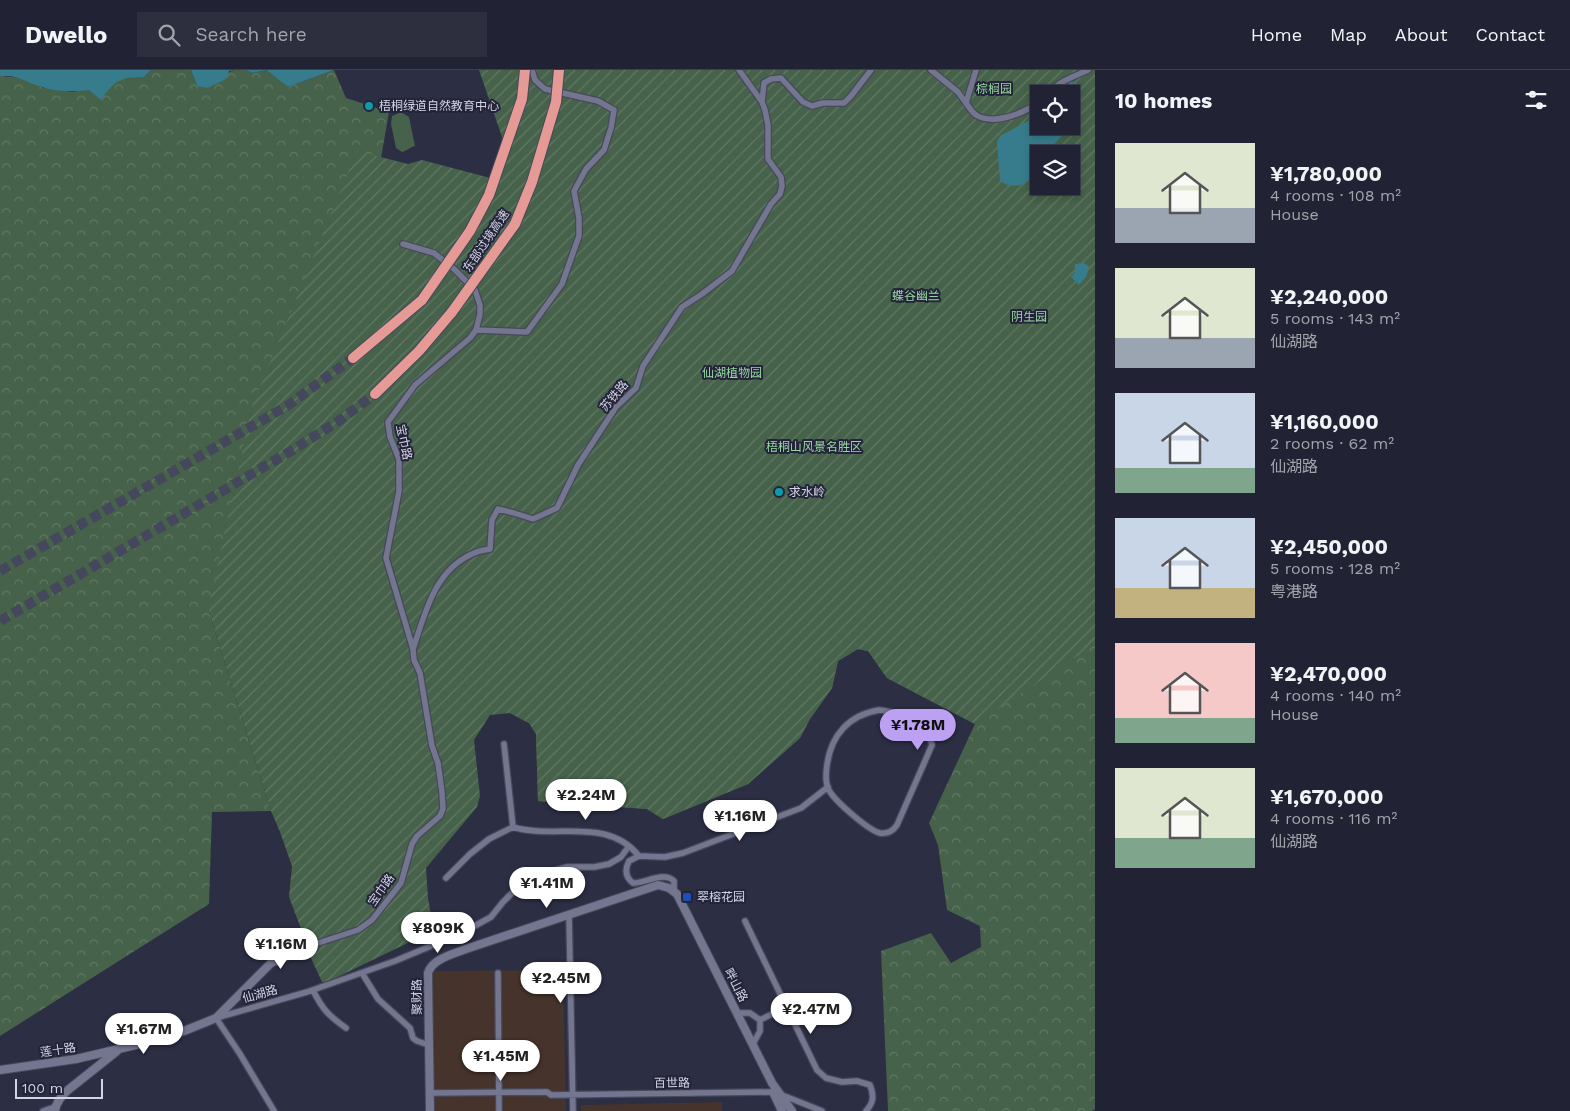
<!DOCTYPE html>
<html lang="en">
<head>
<meta charset="utf-8">
<style>
	:root { --surface:#212233; --page:#2d2f3f; --text:#f1f3f6; --muted:#a2a4ac; --line:#3e3f4e; --accent:#bca0f2 }
	body { margin:0; font-family:"Work Sans","Noto Sans SC",sans-serif; background:var(--page); color:var(--text); height:100vh; display:flex; flex-direction:column; font-size:19px; white-space:nowrap }
	* { box-sizing:border-box; margin:0 }
	p { font-size:16px; color:var(--muted) }
	.icon { flex:none; width:28px; height:28px; fill:none; stroke:currentColor; stroke-width:2; stroke-linecap:round; stroke-linejoin:round }
	.map { position:relative; flex:1; overflow:hidden }
	.panel { display:flex; flex-direction:column; background:var(--surface); width:475px }
	.panel>* { flex:none }
	.controls { position:absolute; left:1030px; top:15px; display:grid; gap:10px }
	.controls a { display:grid; place-items:center; width:50px; height:50px; border-radius:0px; background:var(--surface); box-shadow:0 2px 8px #0003,0 0 0 1px var(--line); font-size:25px }
	.scale { position:absolute; left:15px; bottom:12px; width:88px; box-sizing:border-box; padding-left:5px; border:2px solid #d4d5e4; border-top:0; font-size:14px; line-height:18px; white-space:nowrap; color:#d4d5e4; -webkit-text-stroke:4px #23243a; paint-order:stroke }
	.price { position:absolute; translate:-50% -42px; padding:0 11px; border-radius:18px; background:#fff; color:#222; font-size:16px; line-height:32px; filter:drop-shadow(0 1px 2px #0008) }
	.price::after { content:''; position:absolute; left:50%; top:30px; width:15px; height:11px; margin-left:-8px; background:inherit; clip-path:polygon(0 0,100% 0,50% 100%) }
	.price.selected { background:var(--accent); color:#111 }
	ul { padding:0; list-style:none }
	li { display:flex; align-items:center; gap:15px; height:125px; padding:0 20px }
	li span { display:grid; place-items:center; flex:none; width:140px; height:100px; border-radius:0px; color:#555 }
	li>.icon { margin-inline-start:auto }
	span .icon { width:60px; height:60px; fill:#fffc; stroke-width:1 }
	li b { font-size:21px }
	h2 { display:flex; justify-content:space-between; align-items:center; height:60px; padding:0 20px; font-size:21px }
	header { display:flex; align-items:center; gap:30px; box-sizing:border-box; height:70px; padding:0 25px; background:var(--surface); border-bottom:1px solid var(--line) }
	header strong { font-size:24px }
	nav { display:flex; gap:28px; margin-inline-start:auto; font-size:18px }
	.search { width:350px; height:45px; background:var(--page); display:flex; align-items:center; gap:12px; box-sizing:border-box; padding:0 18px; border-radius:0px; color:var(--muted); font-size:19px }
	main { display:flex; flex:1; min-height:0 }
	.map>svg:first-child { display:block }
	.industrial { fill:#46332c }
	.forest { fill:url(#forest-crowns) }
	.garden { fill:url(#garden-furrows); fill-rule:evenodd }
	.pitch { fill:#46624a }
	.water { fill:#377c8c }
	.lines { fill:none; stroke-linecap:round; stroke-linejoin:round }
	.highway-tunnel { stroke:#45475c; stroke-width:10; stroke-dasharray:10 5; stroke-linecap:butt }
	.street-casing { stroke:#47485a; stroke-width:8 }
	.secondary-casing { stroke:#47485a; stroke-width:10 }
	.highway-casing { stroke:#47485a; stroke-width:12 }
	.street { stroke:#747690; stroke-width:5.5 }
	.secondary { stroke:#747690; stroke-width:8 }
	.highway { stroke:#e69a95; stroke-width:10 }
	.highway-bridge-casing { stroke:#47485a; stroke-width:12; stroke-linecap:butt }
	.highway-bridge { stroke:#e69a95; stroke-width:10 }
	.culture-dot { fill:#0f9aa8; stroke:#23243a; stroke-width:2 }
	.transit-dot { fill:#1a4fb4; stroke:#23243a; stroke-width:2 }
	.labels { text-anchor:middle; stroke-width:4; stroke-linejoin:round; paint-order:stroke }
	.park-label { font-size:12px; fill:#96d89f; stroke:#23243a }
	.poi-label { font-size:12px; fill:#d4d5e4; stroke:#23243a; text-anchor:start }
	.street-label { font-size:12px; fill:#d4d5e4; stroke:#23243a }
</style>
</head>
<body>
<header>
<strong>Dwello</strong>
<div class="search"><svg class="icon" aria-label="search" viewBox="0 0 24 24"><circle cx="10" cy="10" r="6"/><path d="M15 15l6 6"/></svg>Search here</div>
<nav><a>Home</a><a>Map</a><a>About</a><a>Contact</a></nav>
</header>
<main>
<div class="map">
<svg width="1095" height="1041" viewBox="0 0 1095 1041">
	<defs>
		<pattern id="forest-crowns" width="20" height="18" patternUnits="userSpaceOnUse" patternTransform="scale(1.25)"><rect width="20" height="18" fill="#46624a"/><path d="M2 6a3 3 0 1 1 6 0M12 15a3 3 0 1 1 6 0" fill="none" stroke="#607864"/></pattern>
		<pattern id="garden-furrows" width="10" height="10" patternUnits="userSpaceOnUse" patternTransform="scale(1.25)"><rect width="10" height="10" fill="#46624a"/><path d="M-1 1l2-2M0 10L10 0M9 11l2-2" fill="none" stroke="#607864"/></pattern>
	</defs>
	<rect width="100%" height="100%" fill="#2c2e44"/>
	<path class="industrial" d="M 563,900 L 566,1041 L 433,1041 L 432,901 Z
		M 722,1032 L 722,1041 L 581,1041 L 581,1035 Z"/>
	<path class="forest" d="M 151,0 L 191,0 L 197,16 L 234,0 L 245,0 L 253,3 L 266,0 L 288,17 L 334,0 L 346,28 L 389,42 L 374,129 L 208,539 L 271,741 L 212,742 L 209,834 L 0,966 L 0,6 L 23,8 L 41,17 L 72,22 L 112,15 L 120,9 L 131,7 L 144,7 Z
		M 1039,24 L 974,133 L 1071,116 L 1071,84 L 1095,64 L 1095,1039 L 1092,1041 L 888,1041 L 881,881 L 931,863 L 951,893 L 981,877 L 980,856 L 947,840 L 938,775 L 929,753 L 975,654 L 887,608 L 868,581 L 858,579 L 838,591 L 832,618 L 810,649 L 800,668 L 748,714 L 663,749 L 647,739 L 538,731 L 536,664 L 529,653 L 510,643 Z"/>
	<path class="garden" d="M 479,0 L 1095,0 L 1095,574 L 975,654 L 887,608 L 868,581 L 858,579 L 838,591 L 832,618 L 810,649 L 800,668 L 748,714 L 663,749 L 647,739 L 538,731 L 536,664 L 529,653 L 510,643 L 490,645 L 474,670 L 480,726 L 477,737 L 426,798 L 428,828 L 433,856 L 414,870 L 323,914 L 310,886 L 308,886 L 303,864 L 289,827 L 292,796 L 280,762 L 271,741 L 208,539 L 252,336 L 357,81 L 408,94 L 422,90 L 498,110 L 502,67 ZM 1039,24 L 1071,24 L 1071,56 L 1039,56 ZM 1039,84 L 1071,84 L 1071,116 L 1039,116 Z"/>
	<path class="pitch" d="M 401,42 L 409,47 L 415,76 C 410,77 407,81 402,82 L 396,78 L 391,54 L 392,46 Z"/>
	<path class="water" d="M 0,0 L 151,0 L 144,7 C 120,7 115,10 101,30 L 89,20 C 73,22 57,22 42,17 C 25,12 20,5 0,6 Z
		M 191,0 L 234,0 L 229,1 L 226,9 L 207,18 L 197,16 Z
		M 245,0 L 334,0 L 288,17 L 266,0 L 253,3 Z
		M 1071,11 L 1080,15 L 1081,19 L 1071,45 L 1071,24 L 1058,24 L 1064,15 Z
		M 1039,45 L 1039,56 L 1067,56 L 1065,62 L 1046,84 L 1039,84 C 1039,106 1022,125 1000,111 L 997,72 L 1000,66 Z
		M 1084,193 L 1089,197 L 1086,207 L 1079,215 L 1071,207 L 1075,202 L 1075,194 Z"/>
	<g class="lines">
		<path class="highway-tunnel" d="M 0,501 L 287,336 L 353,288
			M 0,551 L 291,381 L 340,350 L 375,324"/>
		<g class="street-casing">
			<path id="street" d="M 931,0 L 958,22 L 966,33
				M 976,0 L 966,33 C 969,37 972,42 976,45 C 994,56 1024,43 1039,32
				M 1048,24 C 1059,11 1073,7 1088,0
				M 762,32 L 764,13 L 771,9 L 781,8 L 803,32 L 812,36 L 823,33 L 844,33 L 851,26 L 871,0
				M 476,260 L 527,262 L 562,214 L 579,166 L 579,148 L 574,121 L 586,99 L 604,80 L 611,58 L 614,40 L 598,31 L 545,19 L 535,10 L 532,0
				M 413,579 C 425,544 434,501 472,484 C 477,481 484,480 490,479 L 492,450 L 498,439 L 514,443 L 533,449 L 557,438 L 578,395 L 616,337 L 636,318 L 643,296 L 682,237 L 702,224 L 732,201 L 771,134 L 780,124 L 782,116 L 781,107 L 768,89 L 768,55 L 765,40 L 762,32 L 739,0
				M 879,640 C 898,641 913,655 927,665 L 930,668 L 932,675 L 897,755 C 893,761 887,764 880,763 C 868,760 832,729 828,718 C 825,711 826,702 827,695 C 831,665 849,645 879,640 Z
				M 504,674 L 513,757
				M 513,757 C 555,770 607,746 639,786
				M 446,808 L 470,784 L 489,769 L 513,757
				M 674,820 L 674,811 C 664,801 646,813 633,813 C 625,807 625,799 629,791 L 639,786 L 665,787 L 683,783 L 801,738 L 828,717
				M 569,844 L 573,1041
				M 745,851 L 817,1000 L 826,1008 L 842,1012 L 857,1011 L 870,1015 C 874,1026 874,1032 866,1041
				M 312,875 L 358,860 L 372,850 L 401,813 L 412,774 L 417,766 L 440,746 L 443,739 L 442,722 L 438,693 L 432,676 L 420,603 L 414,590 L 413,579 L 386,488 L 399,421 L 399,389 L 390,367 L 388,352 L 415,315 L 470,268 L 476,260 L 480,244 L 480,235 L 475,220 L 454,199 L 434,183 L 403,174
				M 362,903 L 378,929 L 410,958 L 413,968 L 417,971 L 429,975
				M 498,903 L 499,1041
				M 313,920 C 322,939 329,946 346,958
				M 737,943 L 750,943 L 760,950 L 760,961 L 753,974
				M 760,950 L 786,937
				M 429,1023 L 547,1022 L 551,1025 L 773,1022
				M 782,1025 L 822,1041
				M 43,1041 L 55,1037
				M 274,1041 L 240,984 L 216,948 L 307,922 L 395,891 L 462,863 L 491,847 L 503,832 L 517,818 L 545,803 L 567,797 L 594,797 L 609,794 L 621,787 L 629,776"/>
		</g>
		<g class="secondary-casing">
			<path id="secondary" d="M 0,1000 L 76,989 L 140,974 L 184,961 L 216,948 L 271,893 L 306,878
				M 773,1022 L 782,1041
				M 55,1041 C 56,1032 62,1026 68,1020 L 117,981
				M 430,1041 L 428,903 C 432,889 453,884 466,879 L 658,815 L 669,818 L 677,824 L 772,1013 L 792,1041"/>
		</g>
		<g class="highway-casing">
			<path id="highway" d="M 353,288 L 422,230
				M 375,324 L 419,281 L 452,242"/>
		</g>
		<use href="#street" class="street"/>
		<use href="#secondary" class="secondary"/>
		<use href="#highway" class="highway"/>
		<g class="highway-bridge-casing">
			<path id="highway-bridge" d="M 422,230 L 470,161 L 489,125 L 522,29 L 525,0
				M 452,242 L 515,154 L 532,112 L 556,32 L 559,0"/>
		</g>
		<use href="#highway-bridge" class="highway-bridge"/>
	</g>
	<g class="culture-dot">
		<circle cx="369" cy="36" r="5"/>
		<circle cx="779" cy="422" r="5"/>
	</g>
	<rect class="transit-dot" x="682" y="822" width="10" height="10" rx="2.5"/>
	<g class="labels">
		<g class="park-label">
			<text x="994" y="23">棕榈园</text>
			<text x="916" y="230">蝶谷幽兰</text>
			<text x="1029" y="251">阴生园</text>
			<text x="732" y="307">仙湖植物园</text>
			<text x="814" y="381">梧桐山风景名胜区</text>
		</g>
		<g class="poi-label">
			<text x="379" y="40">梧桐绿道自然教育中心</text>
			<text x="789" y="426">求水岭</text>
			<text x="697" y="831">翠榕花园</text>
		</g>
		<g class="street-label">
			<text transform="translate(486 171) rotate(-56)" y="4">东部过境高速</text>
			<text transform="translate(614 326) rotate(-50)" y="4">苏铁路</text>
			<text transform="translate(404 372) rotate(78)" y="4">宝巾路</text>
			<text transform="translate(381 820) rotate(-55)" y="4">宝巾路</text>
			<text transform="translate(736 915) rotate(63)" y="4">畔山路</text>
			<text transform="translate(260 924) rotate(-16)" y="4">仙湖路</text>
			<text transform="translate(417 927) rotate(-91)" y="4">聚财路</text>
			<text transform="translate(58 980) rotate(-9)" y="4">莲十路</text>
			<text transform="translate(672 1013) rotate(-1)" y="4">百世路</text>
		</g>
	</g>
</svg>
<div class="controls">
<a><svg class="icon" aria-label="locate" viewBox="0 0 24 24"><circle cx="12" cy="12" r="6"/><path d="M12 2v4M12 18v4M2 12h4M18 12h4"/></svg></a>
<a><svg class="icon" aria-label="layers" viewBox="0 0 24 24"><path d="M12 4l9 5-9 5-9-5zM3 14l9 5 9-5"/></svg></a>
</div>
<div class="scale">100 m</div>
<b class="price selected" style="left:918px;top:681px">¥1.78M</b>
<b class="price" style="left:586px;top:751px">¥2.24M</b>
<b class="price" style="left:740px;top:772px">¥1.16M</b>
<b class="price" style="left:547px;top:839px">¥1.41M</b>
<b class="price" style="left:438px;top:884px">¥809K</b>
<b class="price" style="left:281px;top:900px">¥1.16M</b>
<b class="price" style="left:561px;top:934px">¥2.45M</b>
<b class="price" style="left:811px;top:965px">¥2.47M</b>
<b class="price" style="left:144px;top:985px">¥1.67M</b>
<b class="price" style="left:501px;top:1012px">¥1.45M</b>
</div>
<section class="panel">
<h2>10 homes<svg class="icon" aria-label="filters" viewBox="0 0 24 24"><path d="M4 7h16M4 17h16"/><circle cx="9" cy="7" r="2"/><circle cx="15" cy="17" r="2"/></svg></h2>
<ul>
<li><span style="background:linear-gradient(#dfe7d0 65%,#9aa5b1 0)"><svg class="icon" aria-label="home" viewBox="0 0 24 24"><path d="M3 11l9-7 9 7M6 9v11h12V9"/></svg></span><div><b>¥1,780,000</b><p>4 rooms · 108 m²</p><p>House</p></div></li>
<li><span style="background:linear-gradient(#dfe7d0 70%,#9aa5b1 0)"><svg class="icon" aria-label="home" viewBox="0 0 24 24"><path d="M3 11l9-7 9 7M6 9v11h12V9"/></svg></span><div><b>¥2,240,000</b><p>5 rooms · 143 m²</p><p>仙湖路</p></div></li>
<li><span style="background:linear-gradient(#c9d6e8 75%,#7fa58c 0)"><svg class="icon" aria-label="home" viewBox="0 0 24 24"><path d="M3 11l9-7 9 7M6 9v11h12V9"/></svg></span><div><b>¥1,160,000</b><p>2 rooms · 62 m²</p><p>仙湖路</p></div></li>
<li><span style="background:linear-gradient(#c9d6e8 70%,#c2b280 0)"><svg class="icon" aria-label="home" viewBox="0 0 24 24"><path d="M3 11l9-7 9 7M6 9v11h12V9"/></svg></span><div><b>¥2,450,000</b><p>5 rooms · 128 m²</p><p>粤港路</p></div></li>
<li><span style="background:linear-gradient(#f6c9c9 75%,#7fa58c 0)"><svg class="icon" aria-label="home" viewBox="0 0 24 24"><path d="M3 11l9-7 9 7M6 9v11h12V9"/></svg></span><div><b>¥2,470,000</b><p>4 rooms · 140 m²</p><p>House</p></div></li>
<li><span style="background:linear-gradient(#dfe7d0 70%,#7fa58c 0)"><svg class="icon" aria-label="home" viewBox="0 0 24 24"><path d="M3 11l9-7 9 7M6 9v11h12V9"/></svg></span><div><b>¥1,670,000</b><p>4 rooms · 116 m²</p><p>仙湖路</p></div></li>
</ul>
</section>
</main>
</body>
</html>
